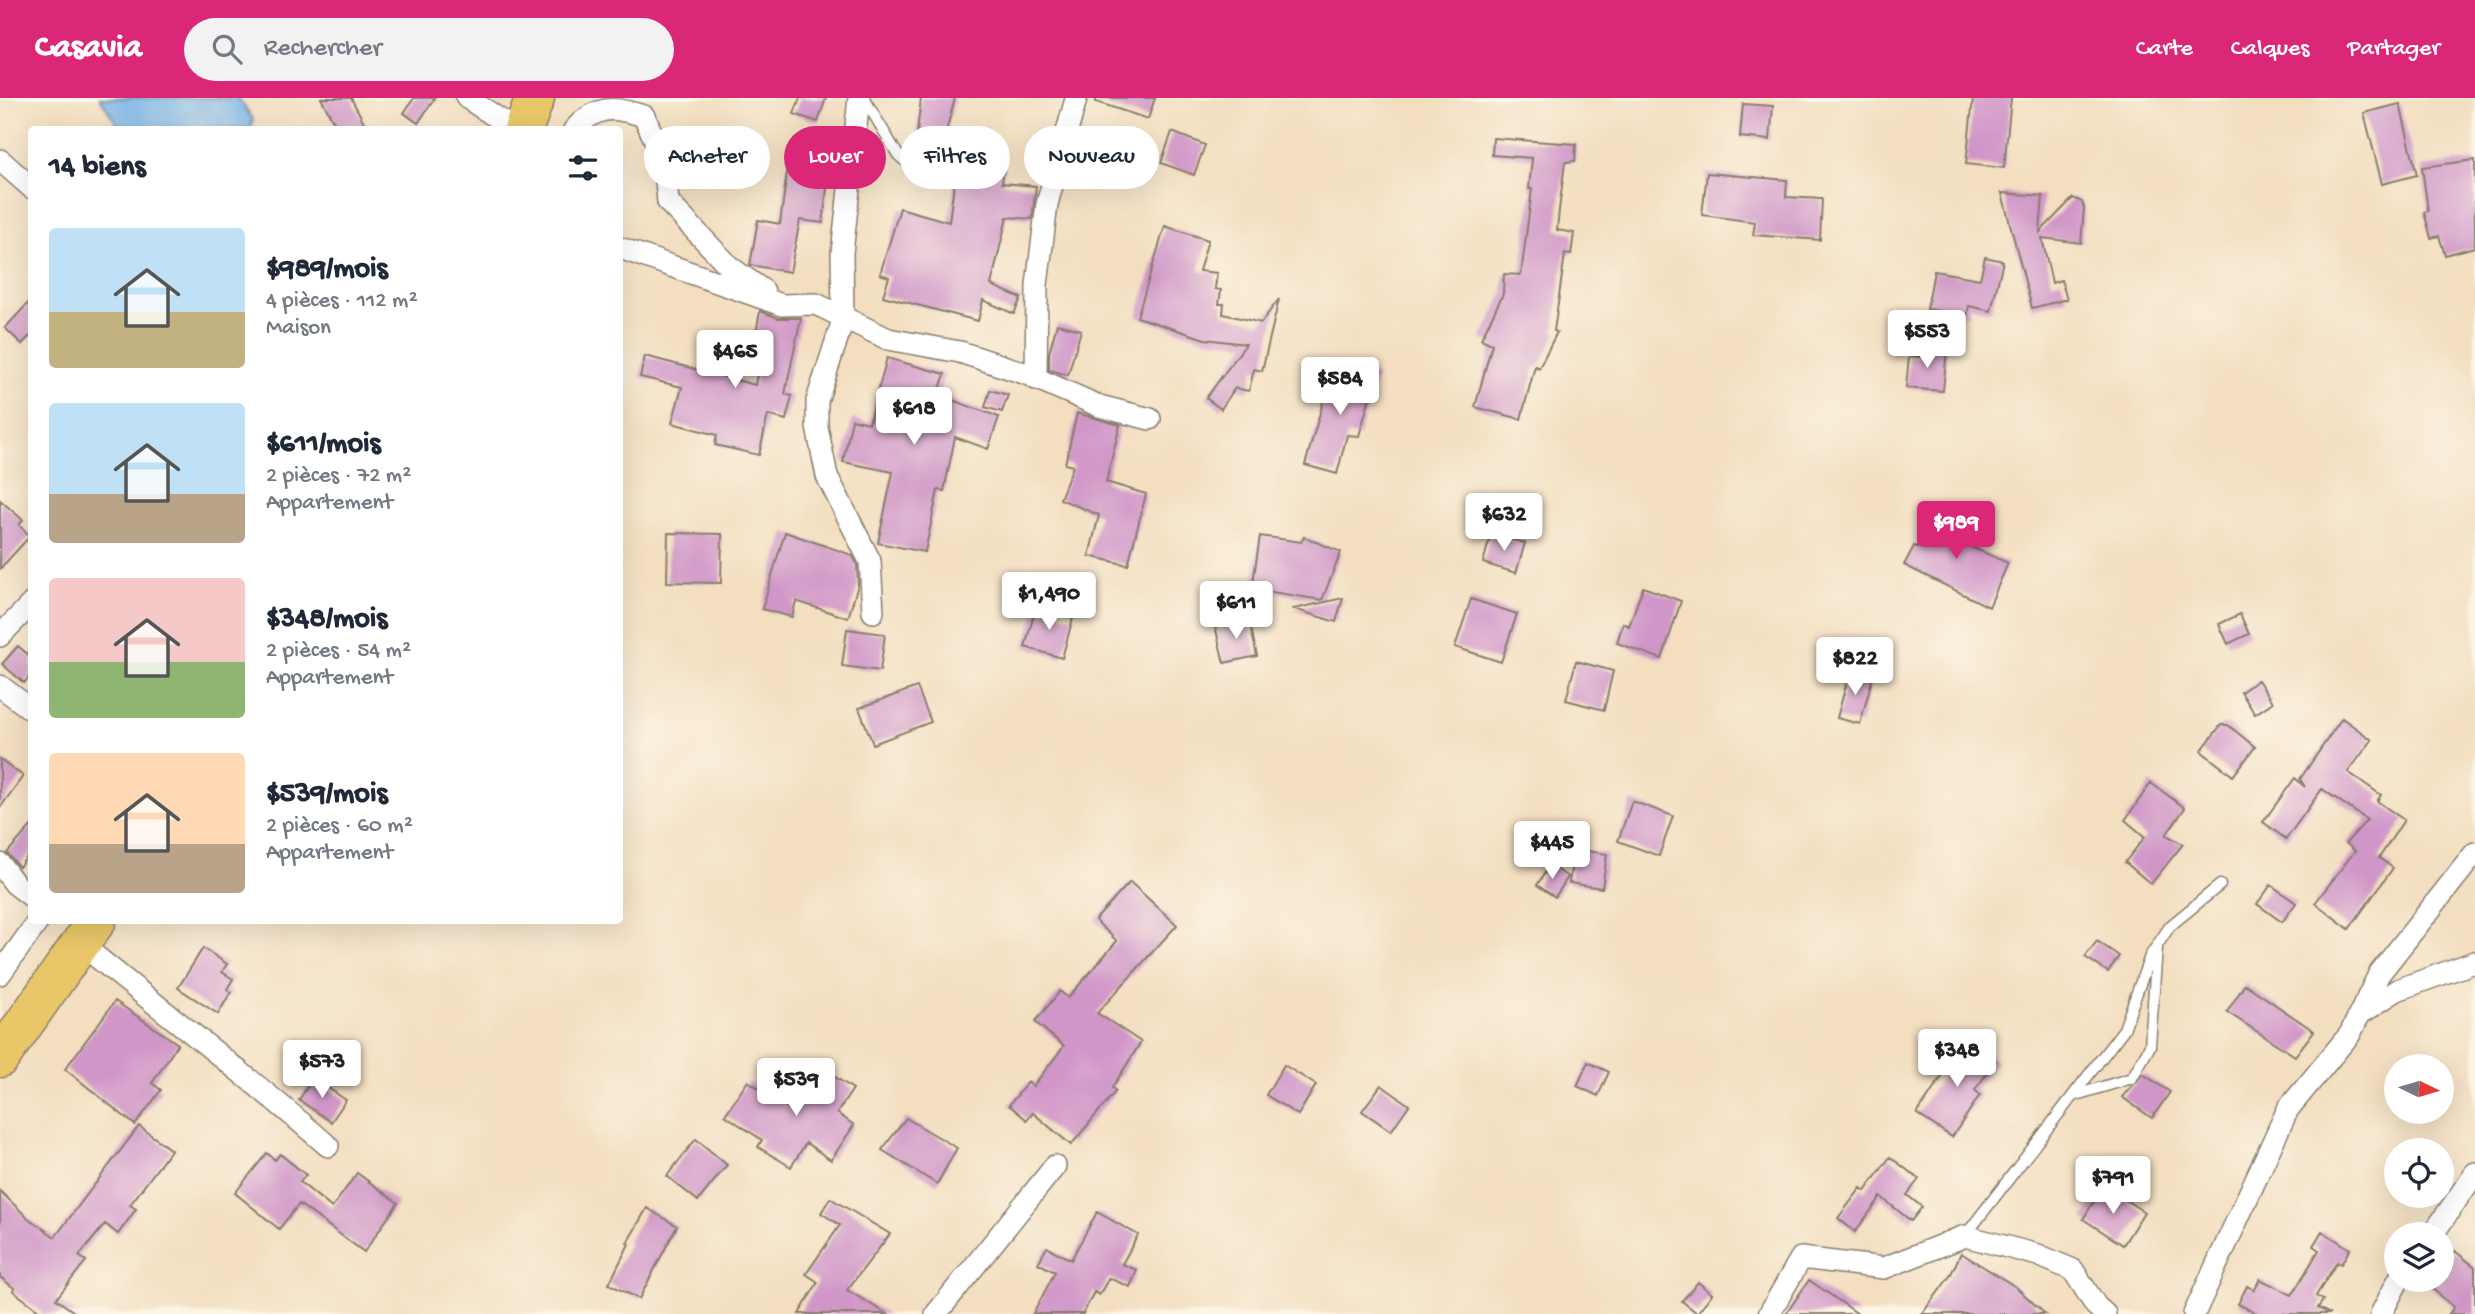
<!DOCTYPE html>
<html lang="fr">
<head>
<meta charset="utf-8">
<style>
	:root { --surface:#fff; --page:#f2f2f3; --text:#1f2937; --muted:#747a83; --accent:#db2777 }
	body { margin:0; font-family:"Gochi Hand",sans-serif; background:var(--page); color:var(--text); height:100vh; display:flex; flex-direction:column; font-size:26px; white-space:nowrap }
	* { box-sizing:border-box; margin:0 }
	p { font-size:23px; color:var(--muted) }
	.icon { flex:none; width:38px; height:38px; fill:none; stroke:currentColor; stroke-width:2; stroke-linecap:round; stroke-linejoin:round }
	.map { position:relative; flex:1; overflow:hidden }
	.sheet { position:absolute; left:28px; top:28px; width:595px; height:798px; display:flex; flex-direction:column; background:var(--surface); border-radius:7px; box-shadow:0 7px 28px #0002 }
	.sheet>* { flex:none }
	.top-card { position:absolute; left:644px; top:28px; width:665px; height:63px; display:flex; gap:14px }
	.needle { width:46px; rotate:95deg }
	.buttons { position:absolute; left:2384px; top:956px; display:grid; gap:14px }
	.buttons a { display:grid; place-items:center; width:70px; height:70px; border-radius:50%; background:var(--surface); box-shadow:0 7px 28px #0002; font-size:35px }
	.price { position:absolute; translate:-50% -60px; padding:0 16px; border-radius:7px; background:#fff; color:#222; font-size:23px; line-height:46px; filter:drop-shadow(0 2px 4px #0008) }
	.price::after { content:''; position:absolute; left:50%; top:42px; width:21px; height:16px; margin-left:-10px; background:inherit; clip-path:polygon(0 0,100% 0,50% 100%) }
	.price.active { background:var(--accent); color:#fff }
	ul { padding:0; list-style:none }
	li { display:flex; align-items:center; gap:21px; height:175px; padding:0 21px }
	li span { display:grid; place-items:center; flex:none; width:196px; height:140px; border-radius:7px; color:#555 }
	li>.icon { margin-inline-start:auto }
	span .icon { width:84px; height:84px; fill:#fffc; stroke-width:1 }
	li b { font-size:30px }
	h2 { display:flex; justify-content:space-between; align-items:center; height:84px; padding:0 21px; font-size:30px }
	.pill { padding:0 24px; border-radius:32px; background:var(--surface); box-shadow:0 7px 28px #0002; font-size:24px; line-height:63px }
	.pill.active { background:var(--accent); color:#fff }
	header { display:flex; align-items:center; gap:42px; box-sizing:border-box; height:98px; padding:0 35px; background:var(--accent); color:#fff }
	header strong { font-size:33px }
	nav { display:flex; gap:38px; margin-inline-start:auto; font-size:24px }
	.search { width:490px; height:63px; background:var(--page); display:flex; align-items:center; gap:18px; box-sizing:border-box; padding:0 24px; border-radius:38px; color:var(--muted); font-size:26px }
	.map>svg:first-child { display:block }
	.water { fill:#76b2e8; stroke:#496782; stroke-width:2 }
	.building { fill:#d096c8 }
	.lines { fill:none; stroke-linecap:round; stroke-linejoin:round }
	.lane-casing { stroke:#887d6e; stroke-width:13 }
	.street-casing { stroke:#887d6e; stroke-width:24 }
	.highway-casing { stroke:#887d6e; stroke-width:41 }
	.lane { stroke:#fff; stroke-width:10 }
	.street { stroke:#fff; stroke-width:21 }
	.highway { stroke:#e9c769; stroke-width:38 }
</style>
</head>
<body>
<header>
<strong>Casavia</strong>
<div class="search"><svg class="icon" aria-label="search" viewBox="0 0 24 24"><circle cx="10" cy="10" r="6"/><path d="M15 15l6 6"/></svg>Rechercher</div>
<nav><a>Carte</a><a>Calques</a><a>Partager</a></nav>
</header>
<div class="map">
<svg width="2475" height="1216" viewBox="0 0 2475 1216">
	<rect width="100%" height="100%" fill="#fcf5e5"/>
	<filter id="ink" filterUnits="userSpaceOnUse"><feTurbulence type="fractalNoise" baseFrequency=".0143" numOctaves="2"/><feDisplacementMap in="SourceGraphic" scale="14" xChannelSelector="R" yChannelSelector="G"/><feConvolveMatrix kernelMatrix="1 2 1 2 8 2 1 2 1" color-interpolation-filters="sRGB"/></filter>
	<filter id="wash" filterUnits="userSpaceOnUse"><feTurbulence type="fractalNoise" baseFrequency=".00686" numOctaves="4" result="noise"/><feDisplacementMap in="SourceGraphic" scale="28" xChannelSelector="R" yChannelSelector="G"/><feGaussianBlur stdDeviation="1.57" result="paint"/><feColorMatrix in="noise" values="0 0 0 0 0 0 0 0 0 0 0 0 0 0 0 0 0 1.4 0 .05"/><feComposite in="paint" operator="in"/></filter>
	<g filter="url(#wash)">
		<rect width="100%" height="100%" fill="#f3dec0"/>
		<path class="water" d="M 100,0 L 238,0 L 253,21 L 251,31 L 120,31 Z"/>
		<g id="blocks">
			<path class="building" d="M 321,0 L 351,0 L 368,32 L 338,32 Z
				M 414,0 L 435,0 L 418,25 L 404,15 Z
				M 800,0 L 826,0 L 818,24 L 794,16 Z
				M 921,0 L 955,0 L 946,34 L 955,35 L 954,49 L 1006,56 L 1002,85 L 1036,88 L 1032,121 L 1007,119 L 991,187 L 1021,200 L 1014,216 L 983,202 L 978,223 L 883,198 L 889,179 L 880,176 L 900,110 L 949,124 L 956,70 L 921,66 L 914,60 Z
				M 1096,0 L 1155,0 L 1148,21 L 1096,4 Z
				M 1973,0 L 2011,0 L 2004,70 L 1966,66 Z
				M 1743,6 L 1773,8 L 1770,42 L 1740,39 Z
				M 2400,6 L 2417,77 L 2382,86 L 2364,15 Z
				M 1172,34 L 1205,47 L 1194,77 L 1161,65 Z
				M 1493,40 L 1576,46 L 1575,63 L 1565,64 L 1559,112 L 1557,132 L 1574,135 L 1571,157 L 1565,156 L 1554,233 L 1557,234 L 1539,270 L 1535,268 L 1521,321 L 1475,309 L 1492,246 L 1481,241 L 1503,196 L 1504,176 L 1521,177 L 1532,91 L 1529,91 L 1532,60 L 1492,57 Z
				M 789,59 L 821,63 L 819,80 L 828,81 L 823,125 L 800,122 L 790,174 L 750,167 L 758,122 L 780,126 Z
				M 2475,62 L 2475,149 L 2445,157 L 2439,138 L 2431,140 L 2424,114 L 2428,113 L 2422,69 Z
				M 1707,75 L 1787,82 L 1786,99 L 1822,101 L 1820,142 L 1753,137 L 1755,124 L 1702,117 Z
				M 2002,95 L 2043,98 L 2040,134 L 2073,100 L 2082,104 L 2084,110 L 2081,145 L 2042,140 L 2052,185 L 2061,182 L 2067,201 L 2032,210 Z
				M 1165,128 L 1208,142 L 1199,173 L 1217,175 L 1215,191 L 1221,192 L 1219,206 L 1224,206 L 1223,216 L 1261,225 L 1279,201 L 1262,273 L 1254,271 L 1249,293 L 1235,290 L 1221,311 L 1206,300 L 1246,246 L 1205,241 L 1137,219 Z
				M 1985,159 L 2003,163 L 1991,213 L 1969,208 L 1967,218 L 1927,211 L 1934,173 L 1980,181 Z
				M 32,201 L 32,236 L 22,246 L 5,230 Z
				M 760,213 L 778,220 L 801,220 L 785,296 L 792,298 L 786,322 L 768,317 L 759,357 L 715,347 L 717,337 L 672,325 L 682,289 L 640,279 L 645,258 L 755,287 L 764,241 L 755,240 Z
				M 1057,226 L 1081,232 L 1068,277 L 1049,272 L 1049,255 Z
				M 1920,249 L 1947,251 L 1943,293 L 1906,290 L 1909,258 L 1920,259 Z
				M 887,260 L 945,276 L 938,297 L 999,319 L 988,351 L 955,339 L 944,393 L 938,392 L 925,454 L 878,445 L 893,374 L 843,364 L 852,321 L 869,325 Z
				M 1334,266 L 1376,278 L 1359,338 L 1347,337 L 1337,376 L 1305,367 Z
				M 990,292 L 1008,297 L 1002,314 L 985,309 Z
				M 1077,315 L 1120,327 L 1106,384 L 1146,396 L 1128,467 L 1089,458 L 1099,417 L 1060,401 L 1073,368 L 1065,366 Z
				M 0,402 L 23,422 L 19,427 L 30,438 L 0,471 Z
				M 1931,412 L 1962,424 L 1955,442 L 2008,465 L 1989,509 L 1904,467 L 1914,448 L 1917,449 Z
				M 785,434 L 852,457 L 857,466 L 858,487 L 848,520 L 796,503 L 792,519 L 762,511 Z
				M 668,435 L 722,436 L 721,485 L 667,484 Z
				M 1491,436 L 1525,445 L 1516,475 L 1483,465 Z
				M 1260,438 L 1301,444 L 1304,439 L 1341,454 L 1322,502 L 1252,491 Z
				M 1643,489 L 1681,503 L 1662,561 L 1617,545 L 1623,525 L 1629,528 Z
				M 1343,500 L 1336,524 L 1294,511 Z
				M 1471,501 L 1517,516 L 1501,564 L 1455,549 Z
				M 1036,509 L 1073,520 L 1062,560 L 1025,549 Z
				M 2240,516 L 2249,536 L 2228,546 L 2219,526 Z
				M 1249,521 L 1257,558 L 1224,565 L 1215,528 Z
				M 847,531 L 885,536 L 880,573 L 842,568 Z
				M 18,548 L 32,560 L 32,576 L 24,585 L 2,566 Z
				M 1576,563 L 1613,573 L 1604,612 L 1566,602 Z
				M 1850,572 L 1873,578 L 1860,626 L 1837,620 Z
				M 2258,582 L 2273,604 L 2255,616 L 2241,594 Z
				M 917,589 L 931,624 L 873,646 L 859,610 Z
				M 2342,620 L 2372,642 L 2348,674 L 2381,697 L 2377,703 L 2404,722 L 2379,760 L 2393,770 L 2349,831 L 2315,805 L 2355,753 L 2346,745 L 2367,722 L 2322,691 L 2286,741 L 2263,724 L 2295,680 L 2305,689 L 2300,681 Z
				M 2221,627 L 2228,627 L 2255,649 L 2233,678 L 2201,653 Z
				M 0,661 L 23,678 L 0,710 Z
				M 2151,685 L 2185,710 L 2166,737 L 2183,746 L 2151,786 L 2125,764 L 2145,739 L 2125,722 Z
				M 1632,703 L 1673,718 L 1659,758 L 1618,743 Z
				M 32,727 L 32,752 L 19,769 L 7,755 Z
				M 1574,751 L 1607,756 L 1602,790 L 1569,785 Z
				M 1550,767 L 1568,779 L 1555,799 L 1537,787 Z
				M 1130,784 L 1177,827 L 1097,915 L 1141,944 L 1112,990 L 1116,993 L 1071,1047 L 1033,1015 L 1027,1022 L 1009,1007 L 1028,984 L 1033,988 L 1064,948 L 1035,924 L 1060,893 L 1068,900 L 1117,843 L 1095,822 Z
				M 2271,787 L 2296,805 L 2282,824 L 2257,806 Z
				M 2097,843 L 2119,858 L 2108,874 L 2085,859 Z
				M 203,850 L 227,866 L 222,874 L 233,881 L 227,891 L 231,894 L 218,916 L 178,890 Z
				M 2245,886 L 2314,933 L 2295,958 L 2227,914 Z
				M 115,903 L 178,946 L 152,985 L 161,992 L 135,1027 L 65,971 Z
				M 1967,941 L 1996,963 L 1975,992 L 1980,997 L 1952,1039 L 1917,1016 Z
				M 1588,964 L 1609,974 L 1598,998 L 1577,988 Z
				M 1284,967 L 1316,987 L 1298,1017 L 1266,997 Z
				M 820,969 L 853,991 L 837,1015 L 854,1027 L 831,1062 L 806,1045 L 791,1069 L 758,1049 L 762,1042 L 725,1017 L 748,983 L 791,1012 Z
				M 2143,976 L 2170,994 L 2152,1020 L 2122,999 Z
				M 313,980 L 346,1002 L 331,1024 L 299,1002 Z
				M 1381,987 L 1409,1007 L 1391,1033 L 1362,1013 Z
				M 906,1020 L 957,1050 L 937,1086 L 882,1052 Z
				M 139,1028 L 171,1052 L 130,1107 L 136,1111 L 118,1136 L 105,1126 L 79,1158 L 86,1163 L 56,1201 L 77,1216 L 44,1216 L 13,1193 L 14,1190 L 0,1179 L 0,1093 L 28,1120 L 55,1139 Z
				M 696,1041 L 727,1067 L 698,1103 L 667,1078 Z
				M 267,1055 L 275,1062 L 280,1056 L 306,1077 L 300,1084 L 332,1110 L 357,1075 L 398,1105 L 364,1154 L 299,1106 L 279,1131 L 235,1095 Z
				M 1890,1059 L 1919,1081 L 1907,1097 L 1922,1109 L 1911,1123 L 1881,1099 L 1855,1134 L 1838,1120 L 1861,1090 L 1865,1093 Z
				M 2104,1088 L 2144,1114 L 2123,1147 L 2083,1121 Z
				M 830,1100 L 890,1136 L 847,1192 L 887,1216 L 799,1216 L 818,1184 L 806,1176 L 840,1127 L 821,1115 Z
				M 647,1110 L 677,1128 L 639,1201 L 609,1186 L 629,1146 L 627,1145 Z
				M 1097,1114 L 1138,1137 L 1122,1166 L 1137,1172 L 1130,1189 L 1109,1180 L 1099,1197 L 1094,1194 L 1083,1216 L 1033,1216 L 1055,1174 L 1038,1165 L 1047,1149 L 1071,1162 Z
				M 2322,1133 L 2350,1151 L 2341,1166 L 2337,1164 L 2316,1198 L 2323,1202 L 2318,1210 L 2330,1216 L 2258,1216 L 2238,1206 L 2247,1188 L 2254,1192 L 2260,1181 L 2292,1197 L 2319,1152 L 2313,1148 Z
				M 2455,1153 L 2475,1169 L 2475,1216 L 2449,1216 L 2454,1209 L 2428,1187 L 2432,1181 L 2441,1181 L 2441,1170 Z
				M 1961,1155 L 2016,1189 L 2045,1216 L 1922,1216 L 1950,1178 Z
				M 1809,1182 L 1858,1216 L 1786,1216 Z
				M 1698,1184 L 1712,1196 L 1697,1215 L 1682,1203 Z"/>
		</g>
	</g>
	<g filter="url(#ink)">
		<use href="#blocks" fill-opacity="0" stroke="#887d6e" stroke-width="2"/>
		<g class="lines">
			<g class="lane-casing">
				<path id="lane" d="M 864,0 L 898,57 L 914,70
					M 2076,997 L 2132,980 L 2150,948 L 2157,849
					M 1965,1138 L 2124,931 L 2150,858 L 2170,828 L 2220,787"/>
			</g>
			<g class="street-casing">
				<path id="street" d="M 467,0 L 516,32
					M 859,0 L 842,155 L 843,222 L 817,303 L 817,329 L 827,378 L 870,463 L 873,514
					M 574,32 C 597,6 614,9 644,18 L 664,62 L 668,104 L 730,169 L 764,193
					M 0,62 L 32,90
					M 620,150 L 782,207 L 816,206 L 888,241 L 960,254 L 1024,275 L 1099,308 L 1150,321
					M 1036,281 L 1037,187 L 1047,106 L 1076,1
					M 0,538 L 32,505
					M 0,588 L 32,612
					M 0,766 L 15,786 L 32,799
					M 81,846 C 163,914 248,977 328,1048
					M 0,876 L 39,822
					M 2360,916 L 2397,892 L 2475,864
					M 2433,1136 L 2475,1075
					M 936,1216 L 1055,1068
					M 1769,1216 L 1801,1160 L 1884,1170 L 1965,1138 L 2038,1157 L 2073,1172 L 2096,1208 L 2105,1216
					M 2194,1216 L 2288,1011 L 2350,936 L 2379,876 L 2475,755
					M 2381,1216 L 2399,1181"/>
			</g>
			<g class="highway-casing">
				<path id="highway" d="M 523,32 L 535,0
					M 0,960 L 97,822"/>
			</g>
			<use href="#lane" class="lane"/>
			<use href="#street" class="street"/>
			<use href="#highway" class="highway"/>
		</g>
	</g>
</svg>
<div class="buttons">
<a><svg class="needle" viewBox="-14 -14 28 28"><path d="M0-13l5 13h-10z" fill="#e53935"/><path d="M0 13l5-13h-10z" fill="#747a83"/></svg></a>
<a><svg class="icon" aria-label="locate" viewBox="0 0 24 24"><circle cx="12" cy="12" r="6"/><path d="M12 2v4M12 18v4M2 12h4M18 12h4"/></svg></a>
<a><svg class="icon" aria-label="layers" viewBox="0 0 24 24"><path d="M12 4l9 5-9 5-9-5zM3 14l9 5 9-5"/></svg></a>
</div>
<b class="price" style="left:1927px;top:272px">$553</b>
<b class="price" style="left:735px;top:292px">$465</b>
<b class="price" style="left:1340px;top:319px">$584</b>
<b class="price" style="left:914px;top:349px">$618</b>
<b class="price" style="left:1504px;top:455px">$632</b>
<b class="price active" style="left:1956px;top:463px">$989</b>
<b class="price" style="left:1049px;top:534px">$1,490</b>
<b class="price" style="left:1236px;top:543px">$611</b>
<b class="price" style="left:1855px;top:599px">$822</b>
<b class="price" style="left:1552px;top:783px">$445</b>
<b class="price" style="left:1957px;top:991px">$348</b>
<b class="price" style="left:322px;top:1002px">$573</b>
<b class="price" style="left:796px;top:1020px">$539</b>
<b class="price" style="left:2113px;top:1118px">$791</b>
<div class="top-card">
<a class="pill">Acheter</a>
<a class="pill active">Louer</a>
<a class="pill">Filtres</a>
<a class="pill">Nouveau</a>
</div>
<section class="sheet">
<h2>14 biens<svg class="icon" aria-label="filters" viewBox="0 0 24 24"><path d="M4 7h16M4 17h16"/><circle cx="9" cy="7" r="2"/><circle cx="15" cy="17" r="2"/></svg></h2>
<ul>
<li><span style="background:linear-gradient(#bfe0f5 60%,#c2b280 0)"><svg class="icon" aria-label="home" viewBox="0 0 24 24"><path d="M3 11l9-7 9 7M6 9v11h12V9"/></svg></span><div><b>$989/mois</b><p>4 pièces · 112 m²</p><p>Maison</p></div></li>
<li><span style="background:linear-gradient(#bfe0f5 65%,#b9a48a 0)"><svg class="icon" aria-label="home" viewBox="0 0 24 24"><path d="M3 11l9-7 9 7M6 9v11h12V9"/></svg></span><div><b>$611/mois</b><p>2 pièces · 72 m²</p><p>Appartement</p></div></li>
<li><span style="background:linear-gradient(#f6c9c9 60%,#8fb573 0)"><svg class="icon" aria-label="home" viewBox="0 0 24 24"><path d="M3 11l9-7 9 7M6 9v11h12V9"/></svg></span><div><b>$348/mois</b><p>2 pièces · 54 m²</p><p>Appartement</p></div></li>
<li><span style="background:linear-gradient(#ffd9b3 65%,#b9a48a 0)"><svg class="icon" aria-label="home" viewBox="0 0 24 24"><path d="M3 11l9-7 9 7M6 9v11h12V9"/></svg></span><div><b>$539/mois</b><p>2 pièces · 60 m²</p><p>Appartement</p></div></li>
</ul>
</section>
</div>
</body>
</html>
